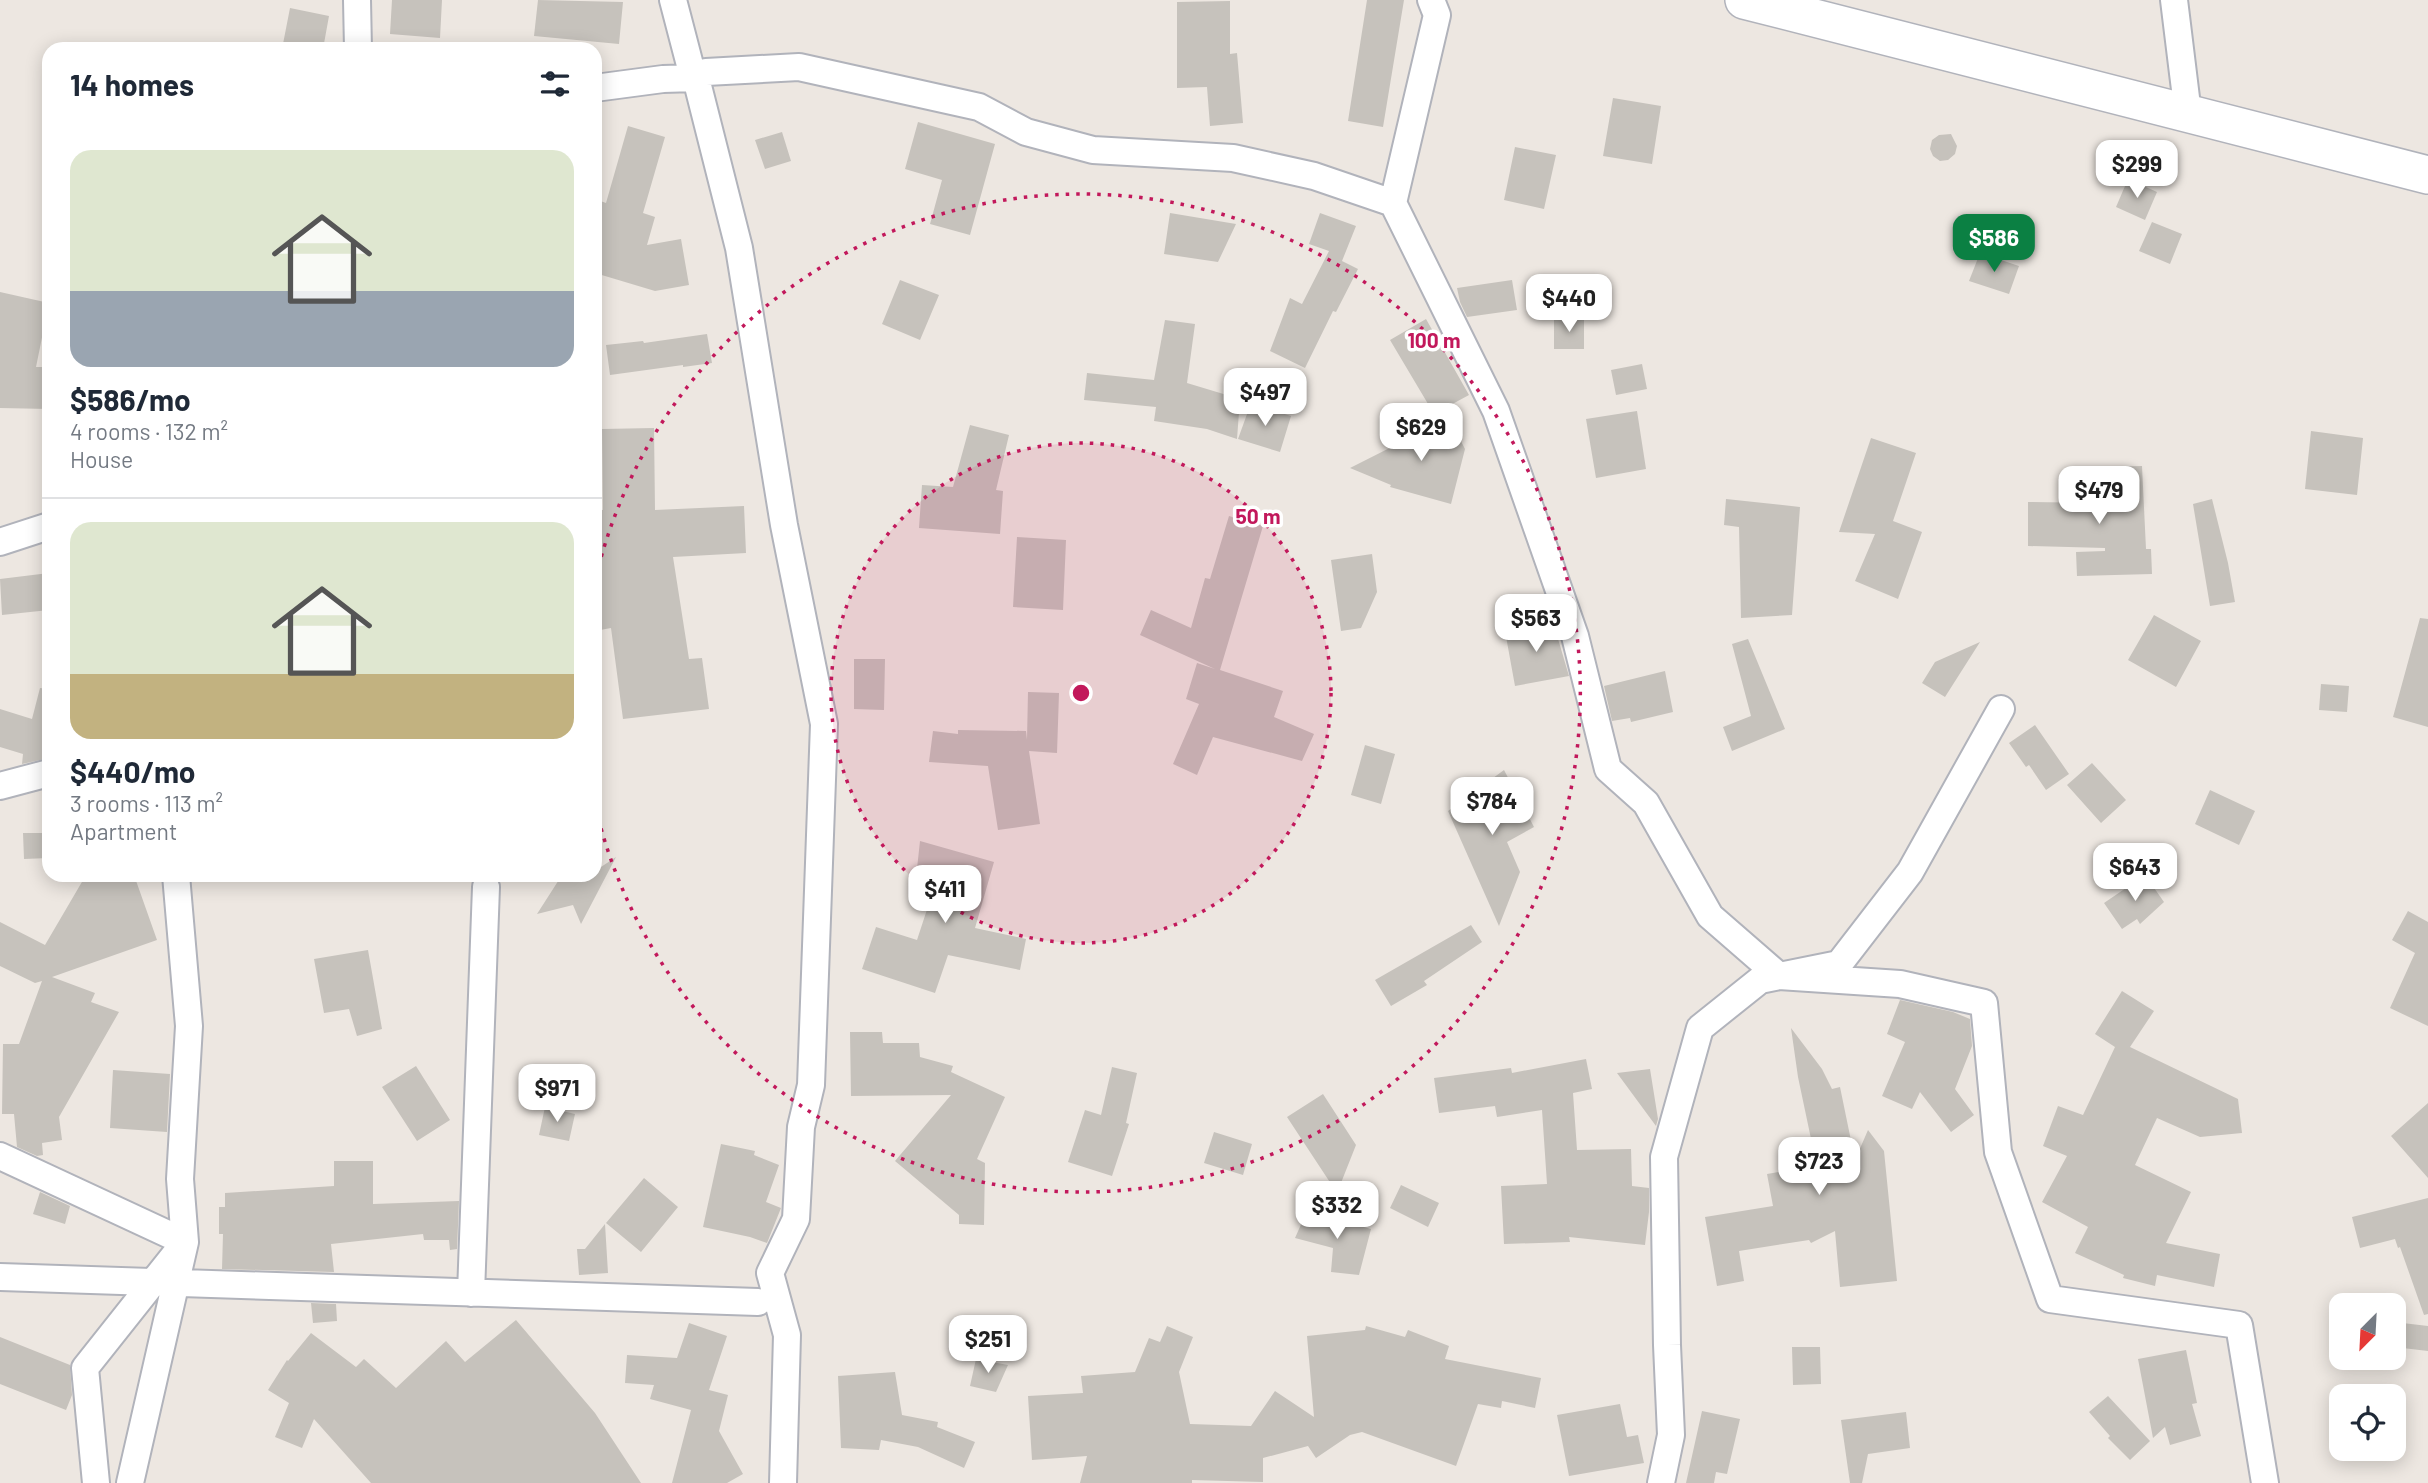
<!DOCTYPE html>
<html lang="en">
<head>
<meta charset="utf-8">
<style>
	:root { --surface:#fff; --page:#f6f6f7; --text:#1f2937; --muted:#747a83; --line:#e0e1e3; --accent:#0b8043 }
	body { margin:0; font-family:Barlow,sans-serif; background:var(--page); color:var(--text); height:100vh; display:flex; flex-direction:column; font-size:26px; white-space:nowrap }
	* { box-sizing:border-box; margin:0 }
	p { font-size:23px; color:var(--muted) }
	.icon { flex:none; width:38px; height:38px; fill:none; stroke:currentColor; stroke-width:2; stroke-linecap:round; stroke-linejoin:round }
	.map { position:relative; flex:1; overflow:hidden }
	.details { position:absolute; left:42px; top:42px; width:560px; height:840px; display:flex; flex-direction:column; background:var(--surface); border-radius:21px; box-shadow:0 4px 18px #0003 }
	.details>* { flex:none }
	.needle { width:46px; rotate:204deg }
	.fabs { position:absolute; left:2329px; top:1293px; display:grid; gap:14px }
	.fabs a { display:grid; place-items:center; width:77px; height:77px; border-radius:14px; background:var(--surface); box-shadow:0 4px 18px #0003; font-size:35px }
	.price { position:absolute; translate:-50% -60px; padding:0 16px; border-radius:14px; background:#fff; color:#222; font-size:23px; line-height:46px; filter:drop-shadow(0 2px 4px #0008) }
	.price::after { content:''; position:absolute; left:50%; top:42px; width:21px; height:16px; margin-left:-10px; background:inherit; clip-path:polygon(0 0,100% 0,50% 100%) }
	.price.current { background:var(--accent); color:#fff }
	ul { padding:0; list-style:none }
	li { display:grid; align-content:center; gap:14px; height:371px; padding:0 28px }
	li+li { border-top:2px solid var(--line) }
	li span { display:grid; place-items:center; height:217px; border-radius:21px; color:#555 }
	li>.icon { margin-inline-start:auto }
	span .icon { width:126px; height:126px; fill:#fffc; stroke-width:1 }
	li b { font-size:30px }
	h2 { display:flex; justify-content:space-between; align-items:center; height:84px; padding:0 28px; font-size:30px }
	.map>svg:first-child { display:block }
	.building { fill:#c6c2bc }
	.lines { fill:none; stroke-linecap:round; stroke-linejoin:round }
	.street-casing { stroke:#b1b3bb; stroke-width:30 }
	.secondary-casing { stroke:#b1b3bb; stroke-width:40 }
	.street { stroke:#fff; stroke-width:26 }
	.secondary { stroke:#fff; stroke-width:37 }
	.ring { fill:none; stroke:#c2185b; stroke-width:3.5; stroke-dasharray:3.5 7 }
	.centre { fill:#c2185b; stroke:#fff; stroke-width:3.5 }
	.ring-label { font-size:21px; text-anchor:middle; font-weight:bold; fill:#c2185b; stroke:#fff; stroke-width:7; stroke-linejoin:round; paint-order:stroke }
</style>
</head>
<body>
<div class="map">
<svg width="2428" height="1483" viewBox="0 0 2428 1483">
	<rect width="100%" height="100%" fill="#ede7e1"/>
	<path class="building" d="M 392,0 L 442,0 L 440,38 L 390,34 Z
		M 538,0 L 623,2 L 619,44 L 534,36 Z
		M 1367,0 L 1404,0 L 1383,127 L 1348,121 Z
		M 1230,1 L 1230,54 L 1237,53 L 1243,123 L 1210,126 L 1207,87 L 1177,88 L 1177,2 Z
		M 290,8 L 329,16 L 323,49 L 282,49 Z
		M 1613,98 L 1661,106 L 1652,164 L 1603,156 Z
		M 918,122 L 995,144 L 970,235 L 930,224 L 942,180 L 905,169 Z
		M 628,126 L 665,137 L 643,213 L 655,217 L 647,245 L 681,239 L 689,285 L 655,291 L 595,273 L 595,199 L 606,203 Z
		M 782,132 L 791,161 L 765,169 L 755,140 Z
		M 1951,134 L 1957,146 L 1955,154 L 1948,160 L 1940,161 L 1933,156 L 1930,149 L 1932,140 L 1939,135 Z
		M 1515,147 L 1556,155 L 1544,209 L 1504,200 Z
		M 2128,179 L 2157,192 L 2145,220 L 2116,207 Z
		M 1170,213 L 1236,224 L 1218,262 L 1164,254 Z
		M 1320,213 L 1356,226 L 1342,261 L 1358,269 L 1336,312 L 1333,311 L 1305,368 L 1270,351 L 1290,298 L 1302,304 L 1329,251 L 1309,244 Z
		M 2152,222 L 2182,234 L 2170,264 L 2139,251 Z
		M 1980,253 L 2019,266 L 2009,294 L 1969,281 Z
		M 900,280 L 939,295 L 920,340 L 882,324 Z
		M 1512,280 L 1517,310 L 1467,317 L 1460,302 L 1457,288 Z
		M 0,292 L 49,303 L 36,367 L 49,367 L 49,409 L 0,408 Z
		M 1426,319 L 1469,395 L 1434,414 L 1390,340 Z
		M 1554,319 L 1584,319 L 1584,349 L 1554,349 Z
		M 1165,320 L 1195,324 L 1187,383 L 1240,399 L 1237,439 L 1207,429 L 1154,421 L 1156,407 L 1084,400 L 1087,373 L 1154,380 Z
		M 707,334 L 712,363 L 683,367 L 683,365 L 610,375 L 606,345 L 643,341 L 644,343 Z
		M 1642,364 L 1647,389 L 1616,395 L 1611,370 Z
		M 1251,403 L 1291,416 L 1280,452 L 1238,439 Z
		M 1637,411 L 1646,469 L 1596,478 L 1586,419 Z
		M 1449,418 L 1465,449 L 1451,504 L 1390,487 L 1391,485 L 1350,468 Z
		M 970,425 L 1009,435 L 996,490 L 1003,491 L 1000,534 L 919,528 L 922,485 L 953,487 Z
		M 654,428 L 655,510 L 744,506 L 746,553 L 673,557 L 689,659 L 702,658 L 709,709 L 623,719 L 611,628 L 595,631 L 595,509 L 603,510 L 602,429 Z
		M 2311,431 L 2363,438 L 2357,495 L 2305,489 Z
		M 1871,438 L 1916,453 L 1893,521 L 1922,532 L 1898,599 L 1855,581 L 1875,534 L 1839,532 Z
		M 2142,466 L 2146,549 L 2151,549 L 2152,574 L 2077,576 L 2076,552 L 2105,551 L 2105,548 L 2028,546 L 2028,502 L 2099,503 L 2097,467 Z
		M 1726,499 L 1800,507 L 1792,615 L 1741,618 L 1739,527 L 1724,525 Z
		M 2212,499 L 2228,563 L 2235,602 L 2210,606 L 2193,504 Z
		M 1229,516 L 1263,526 L 1220,670 L 1283,691 L 1274,717 L 1314,734 L 1302,761 L 1213,737 L 1197,775 L 1173,764 L 1199,704 L 1186,699 L 1197,663 L 1215,669 L 1140,635 L 1151,610 L 1191,628 L 1205,578 L 1210,579 Z
		M 1017,537 L 1066,540 L 1063,610 L 1013,607 Z
		M 1372,554 L 1377,592 L 1361,628 L 1341,631 L 1331,560 Z
		M 49,573 L 49,610 L 2,615 L 0,579 Z
		M 2154,615 L 2201,641 L 2176,687 L 2128,660 Z
		M 2420,618 L 2428,619 L 2428,727 L 2393,717 Z
		M 1553,622 L 1569,676 L 1515,686 L 1505,631 Z
		M 1748,639 L 1785,729 L 1732,751 L 1723,727 L 1751,716 L 1732,644 Z
		M 1980,642 L 1945,697 L 1922,683 L 1935,662 Z
		M 854,659 L 885,659 L 884,710 L 854,709 Z
		M 1665,671 L 1673,712 L 1631,722 L 1630,718 L 1612,721 L 1604,686 Z
		M 2321,684 L 2349,686 L 2347,712 L 2319,710 Z
		M 40,688 L 49,689 L 49,758 L 22,764 L 23,754 L 0,747 L 0,709 L 32,719 Z
		M 1028,692 L 1059,693 L 1057,753 L 1029,751 L 1040,824 L 998,830 L 988,766 L 929,762 L 933,731 L 958,734 L 958,730 L 1026,731 L 1027,740 Z
		M 2035,725 L 2069,774 L 2046,790 L 2029,765 L 2026,767 L 2009,743 Z
		M 1365,745 L 1395,754 L 1381,804 L 1351,795 Z
		M 2092,763 L 2126,800 L 2101,823 L 2067,785 Z
		M 1504,770 L 1534,827 L 1507,842 L 1520,872 L 1499,926 L 1448,811 Z
		M 2210,790 L 2255,811 L 2239,845 L 2195,824 Z
		M 23,833 L 49,833 L 49,858 L 24,859 Z
		M 920,841 L 994,862 L 975,928 L 1026,939 L 1020,970 L 948,955 L 935,993 L 862,969 L 876,927 L 917,940 L 937,879 L 916,878 Z
		M 616,857 L 581,924 L 573,905 L 537,914 L 562,875 L 595,875 L 595,871 Z
		M 86,875 L 134,875 L 157,940 L 52,977 L 95,993 L 91,1002 L 119,1012 L 59,1117 L 62,1140 L 42,1143 L 43,1155 L 37,1156 L 17,1147 L 14,1114 L 2,1114 L 3,1044 L 19,1044 L 42,981 L 35,983 L 0,966 L 0,922 L 45,945 Z
		M 2145,875 L 2164,902 L 2140,924 L 2137,919 L 2122,929 L 2104,903 Z
		M 2408,911 L 2428,922 L 2428,1026 L 2390,1008 L 2415,953 L 2392,940 Z
		M 1471,925 L 1482,942 L 1424,981 L 1427,985 L 1391,1006 L 1375,980 Z
		M 368,950 L 382,1029 L 357,1036 L 349,1009 L 324,1013 L 314,959 Z
		M 2122,991 L 2154,1011 L 2130,1047 L 2238,1099 L 2242,1133 L 2200,1137 L 2157,1118 L 2135,1165 L 2191,1192 L 2166,1243 L 2220,1254 L 2214,1287 L 2157,1275 L 2155,1286 L 2123,1278 L 2124,1275 L 2075,1253 L 2088,1227 L 2042,1202 L 2067,1156 L 2043,1146 L 2058,1106 L 2083,1115 L 2115,1047 L 2095,1034 Z
		M 1900,1000 L 1953,1012 L 1970,1019 L 1972,1046 L 1955,1089 L 1974,1115 L 1951,1132 L 1920,1092 L 1912,1109 L 1882,1096 L 1905,1042 L 1887,1034 Z
		M 1791,1028 L 1822,1069 L 1832,1089 L 1840,1087 L 1855,1160 L 1868,1130 L 1884,1151 L 1897,1281 L 1840,1287 L 1835,1231 L 1811,1243 L 1809,1240 L 1739,1251 L 1744,1281 L 1717,1286 L 1705,1217 L 1773,1206 L 1767,1174 L 1834,1163 L 1814,1153 L 1798,1077 Z
		M 850,1032 L 882,1032 L 883,1043 L 919,1043 L 920,1057 L 953,1066 L 951,1072 L 1005,1097 L 977,1159 L 985,1163 L 984,1225 L 959,1224 L 959,1215 L 895,1161 L 951,1095 L 851,1096 Z
		M 1586,1059 L 1592,1089 L 1573,1093 L 1577,1150 L 1631,1149 L 1632,1186 L 1649,1188 L 1649,1212 L 1645,1245 L 1569,1237 L 1570,1242 L 1504,1244 L 1501,1186 L 1547,1184 L 1542,1110 L 1497,1117 L 1495,1106 L 1439,1113 L 1434,1078 L 1511,1068 L 1512,1073 Z
		M 416,1066 L 450,1120 L 417,1141 L 382,1087 Z
		M 1112,1067 L 1137,1073 L 1126,1123 L 1129,1124 L 1112,1176 L 1068,1162 L 1085,1110 L 1101,1115 Z
		M 1650,1069 L 1658,1119 L 1656,1126 L 1617,1073 Z
		M 113,1070 L 170,1074 L 167,1132 L 110,1128 Z
		M 1323,1094 L 1356,1145 L 1337,1193 L 1287,1117 Z
		M 2428,1103 L 2428,1178 L 2391,1136 Z
		M 545,1107 L 575,1114 L 569,1141 L 539,1135 Z
		M 1214,1132 L 1252,1144 L 1243,1175 L 1204,1163 Z
		M 721,1144 L 755,1151 L 754,1155 L 779,1165 L 766,1202 L 781,1208 L 767,1243 L 750,1237 L 703,1227 Z
		M 334,1161 L 373,1161 L 373,1204 L 459,1201 L 457,1249 L 450,1250 L 449,1240 L 424,1240 L 423,1234 L 331,1244 L 334,1272 L 222,1269 L 223,1234 L 219,1234 L 219,1207 L 225,1207 L 225,1193 L 334,1186 Z
		M 644,1178 L 678,1207 L 641,1252 L 606,1223 Z
		M 1401,1185 L 1439,1203 L 1428,1227 L 1390,1208 Z
		M 40,1192 L 70,1206 L 65,1224 L 33,1214 Z
		M 2428,1198 L 2428,1314 L 2424,1315 L 2400,1247 L 2398,1248 L 2395,1239 L 2360,1248 L 2352,1217 Z
		M 1307,1211 L 1371,1229 L 1359,1275 L 1331,1272 L 1333,1248 L 1295,1238 Z
		M 605,1224 L 608,1273 L 579,1275 L 577,1249 L 585,1249 Z
		M 311,1303 L 336,1304 L 337,1321 L 313,1323 Z
		M 516,1320 L 595,1413 L 641,1483 L 371,1483 L 314,1419 L 302,1448 L 275,1437 L 289,1403 L 268,1390 L 287,1360 L 288,1361 L 311,1333 L 356,1367 L 364,1359 L 396,1388 L 446,1341 L 465,1362 Z
		M 2394,1322 L 2428,1326 L 2428,1351 L 2394,1347 Z
		M 689,1323 L 727,1336 L 709,1390 L 728,1395 L 719,1431 L 743,1474 L 727,1483 L 672,1483 L 691,1410 L 650,1399 L 654,1385 L 625,1383 L 627,1355 L 677,1358 Z
		M 1167,1326 L 1193,1337 L 1179,1372 L 1190,1424 L 1251,1426 L 1275,1391 L 1314,1417 L 1307,1336 L 1365,1330 L 1366,1326 L 1405,1337 L 1408,1330 L 1449,1346 L 1445,1359 L 1541,1378 L 1535,1408 L 1502,1401 L 1501,1408 L 1478,1404 L 1456,1466 L 1362,1432 L 1350,1435 L 1316,1458 L 1308,1446 L 1263,1458 L 1263,1482 L 1192,1480 L 1192,1483 L 1080,1483 L 1087,1456 L 1032,1460 L 1028,1396 L 1083,1393 L 1081,1376 L 1135,1372 L 1149,1338 L 1160,1342 Z
		M 0,1337 L 70,1365 L 72,1395 L 66,1410 L 0,1384 Z
		M 1792,1347 L 1820,1347 L 1821,1384 L 1793,1385 Z
		M 2186,1350 L 2197,1403 L 2192,1404 L 2201,1436 L 2170,1445 L 2165,1427 L 2153,1438 L 2138,1359 Z
		M 976,1359 L 1008,1365 L 996,1392 L 970,1386 Z
		M 895,1372 L 902,1415 L 938,1422 L 937,1427 L 975,1442 L 964,1468 L 918,1447 L 881,1440 L 879,1450 L 841,1448 L 838,1376 Z
		M 2108,1396 L 2150,1441 L 2130,1460 L 2108,1438 L 2110,1436 L 2089,1412 Z
		M 1620,1404 L 1627,1437 L 1638,1435 L 1644,1463 L 1569,1476 L 1557,1415 Z
		M 1702,1411 L 1740,1419 L 1727,1474 L 1716,1472 L 1714,1483 L 1686,1483 Z
		M 1906,1412 L 1910,1448 L 1868,1454 L 1862,1483 L 1850,1483 L 1841,1420 Z"/>
	<g class="lines">
		<g class="street-casing">
			<path id="street" d="M 357,0 L 358,49
				M 673,0 L 691,69 L 696,78 L 739,248 L 784,525 L 824,724 L 811,1085 L 801,1127 L 796,1219 L 770,1273 L 787,1335 L 783,1483
				M 1431,0 L 1437,15 L 1393,203 L 1496,411 L 1575,636 L 1608,769 L 1646,803 L 1710,916 L 1779,976 L 1900,984 L 1984,1003 L 1998,1152 L 2050,1299 L 2239,1325 L 2265,1483
				M 2174,0 L 2188,114
				M 595,88 L 663,79 L 696,78 L 706,72 L 799,67 L 979,107 L 1026,132 L 1093,150 L 1233,158 L 1314,176 L 1393,203
				M 0,542 L 49,526
				M 0,786 L 49,773
				M 0,1156 L 185,1242 L 130,1483
				M 0,1277 L 758,1302
				M 471,1293 L 486,887
				M 96,1483 L 85,1368 L 185,1242 L 180,1179 L 189,1026 L 176,875
				M 1661,1483 L 1671,1435 L 1667,1345 L 1664,1157 L 1700,1028 L 1760,980 L 1839,964 L 1910,872 L 2001,709"/>
		</g>
		<g class="secondary-casing">
			<path id="secondary" d="M 1744,0 L 2428,175"/>
		</g>
		<use href="#street" class="street"/>
		<use href="#secondary" class="secondary"/>
	</g>
	<circle cx="1081" cy="693" r="250" fill="#c2185b" fill-opacity=".12"/>
	<g class="ring">
		<circle cx="1081" cy="693" r="250"/>
		<path d="M596 577A499 499 0 1 1 596 809"/>
	</g>
	<circle cx="1081" cy="693" r="10" class="centre"/>
	<g class="ring-label">
		<text x="1434" y="348">100 m</text>
		<text x="1258" y="524">50 m</text>
	</g>
</svg>
<div class="fabs">
<a><svg class="needle" viewBox="-14 -14 28 28"><path d="M0-13l5 13h-10z" fill="#e53935"/><path d="M0 13l5-13h-10z" fill="#747a83"/></svg></a>
<a><svg class="icon" aria-label="locate" viewBox="0 0 24 24"><circle cx="12" cy="12" r="6"/><path d="M12 2v4M12 18v4M2 12h4M18 12h4"/></svg></a>
</div>
<b class="price" style="left:2137px;top:200px">$299</b>
<b class="price current" style="left:1994px;top:274px">$586</b>
<b class="price" style="left:1569px;top:334px">$440</b>
<b class="price" style="left:1265px;top:428px">$497</b>
<b class="price" style="left:1421px;top:463px">$629</b>
<b class="price" style="left:2099px;top:526px">$479</b>
<b class="price" style="left:1536px;top:654px">$563</b>
<b class="price" style="left:1492px;top:837px">$784</b>
<b class="price" style="left:2135px;top:903px">$643</b>
<b class="price" style="left:945px;top:925px">$411</b>
<b class="price" style="left:557px;top:1124px">$971</b>
<b class="price" style="left:1819px;top:1197px">$723</b>
<b class="price" style="left:1337px;top:1241px">$332</b>
<b class="price" style="left:988px;top:1375px">$251</b>
<section class="details">
<h2>14 homes<svg class="icon" aria-label="filters" viewBox="0 0 24 24"><path d="M4 7h16M4 17h16"/><circle cx="9" cy="7" r="2"/><circle cx="15" cy="17" r="2"/></svg></h2>
<ul>
<li><span style="background:linear-gradient(#dfe7d0 65%,#9aa5b1 0)"><svg class="icon" aria-label="home" viewBox="0 0 24 24"><path d="M3 11l9-7 9 7M6 9v11h12V9"/></svg></span><div><b>$586/mo</b><p>4 rooms · 132 m²</p><p>House</p></div></li>
<li><span style="background:linear-gradient(#dfe7d0 70%,#c2b280 0)"><svg class="icon" aria-label="home" viewBox="0 0 24 24"><path d="M3 11l9-7 9 7M6 9v11h12V9"/></svg></span><div><b>$440/mo</b><p>3 rooms · 113 m²</p><p>Apartment</p></div></li>
</ul>
</section>
</div>
</body>
</html>
